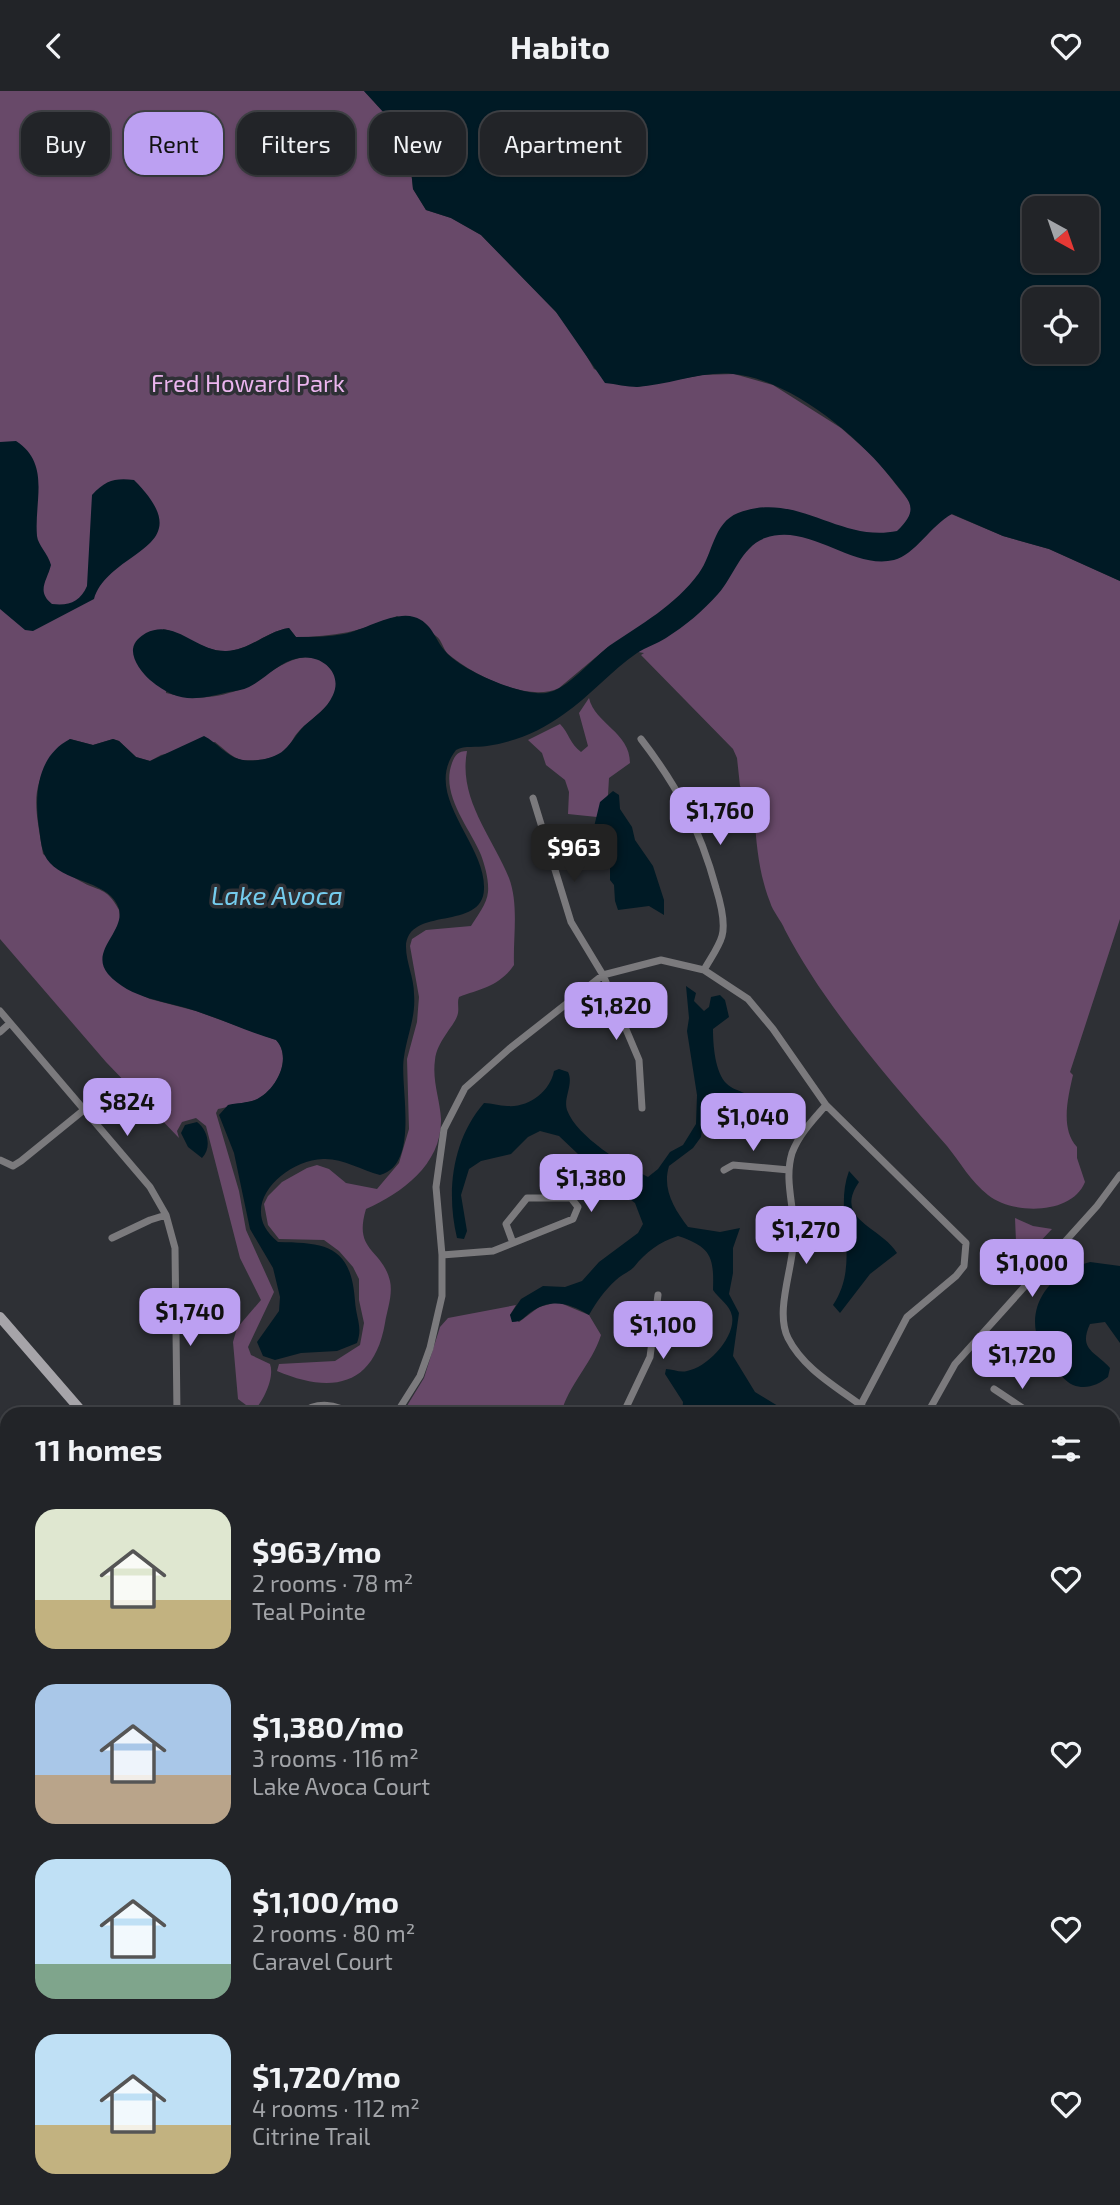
<!DOCTYPE html>
<html lang="en">
<head>
<meta charset="utf-8">
<style>
	:root { --surface:#222428; --page:#2e3034; --text:#f1f3f6; --muted:#a2a4a8; --line:#3f4145; --accent:#bca0f2 }
	body { margin:0; font-family:"Exo 2",sans-serif; background:var(--page); color:var(--text); height:100vh; display:flex; flex-direction:column; font-size:26px; white-space:nowrap }
	* { box-sizing:border-box; margin:0 }
	p { font-size:23px; color:var(--muted) }
	.icon { flex:none; width:38px; height:38px; fill:none; stroke:currentColor; stroke-width:2; stroke-linecap:round; stroke-linejoin:round }
	.map { position:relative; flex:1; overflow:hidden }
	.panel { position:absolute; left:0px; top:1316px; width:1120px; height:798px; display:flex; flex-direction:column; background:var(--surface); border-radius:21px 21px 0 0; box-shadow:0 2px 5px #0004,0 0 0 2px var(--line) }
	.panel>* { flex:none }
	.banner { position:absolute; left:21px; top:21px; width:700px; height:63px; display:flex; gap:14px }
	.needle { width:46px; rotate:140deg }
	.fabs { position:absolute; left:1022px; top:105px; display:grid; gap:14px }
	.fabs a { display:grid; place-items:center; width:77px; height:77px; border-radius:14px; background:var(--surface); box-shadow:0 2px 5px #0004,0 0 0 2px var(--line); font-size:35px }
	.price { position:absolute; translate:-50% -60px; padding:0 16px; border-radius:14px; background:var(--accent); color:#111; font-size:23px; line-height:46px; filter:drop-shadow(0 2px 4px #0008) }
	.price::after { content:''; position:absolute; left:50%; top:42px; width:21px; height:16px; margin-left:-10px; background:inherit; clip-path:polygon(0 0,100% 0,50% 100%) }
	.price.active { background:#222; color:#fff }
	ul { padding:0; list-style:none }
	li { display:flex; align-items:center; gap:21px; height:175px; padding:0 35px }
	li span { display:grid; place-items:center; flex:none; width:196px; height:140px; border-radius:21px; color:#555 }
	li>.icon { margin-inline-start:auto }
	span .icon { width:84px; height:84px; fill:#fffc; stroke-width:1 }
	li b { font-size:30px }
	h2 { display:flex; justify-content:space-between; align-items:center; height:84px; padding:0 35px; font-size:30px }
	.chip { padding:0 24px; border-radius:21px; background:var(--surface); box-shadow:0 2px 5px #0004,0 0 0 2px var(--line); font-size:24px; line-height:63px }
	.chip.active { background:var(--accent); color:#111 }
	header { display:flex; justify-content:space-between; align-items:center; height:91px; padding:0 35px; background:var(--surface); font-size:32px; font-weight:700 }
	.map>svg:first-child { display:block }
	.green { fill:#684969 }
	.water { fill:#001a25; fill-rule:evenodd }
	.lines { fill:none; stroke-linecap:round; stroke-linejoin:round }
	.ferry { stroke:#75ccee; stroke-width:2; stroke-dasharray:9 7; stroke-linecap:butt }
	.street { stroke:#7b7a7d; stroke-width:7 }
	.secondary { stroke:#a6a4a9; stroke-width:10 }
	.labels { text-anchor:middle; stroke-width:7; stroke-linejoin:round; paint-order:stroke }
	.park-label { font-size:24px; fill:#ebb5ee; stroke:#2e3035 }
	.water-label { font-size:26px; font-style:italic; fill:#75ccee; stroke:#2e3035 }
</style>
</head>
<body>
<header><svg class="icon" aria-label="back" viewBox="0 0 24 24"><path d="M15 5l-7 7 7 7"/></svg>Habito<svg class="icon" aria-label="heart" viewBox="0 0 24 24"><path d="M12 20l-8-8c-3-5 5-10 8-4 3-6 11-1 8 4z"/></svg></header>
<div class="map">
<svg width="1120" height="2114" viewBox="0 0 1120 2114">
	<rect width="100%" height="100%" fill="#2e3035"/>
	<path class="green" d="M 0,0 L 364,0 L 386,24 L 409,59 L 413,98 L 426,119 L 451,127 L 481,144 L 556,221 L 579,251 L 594,278 L 637,296 L 702,284 L 734,283 L 773,294 L 841,337 L 875,367 L 909,410 L 951,423 L 1003,445 L 1049,458 L 1120,490 L 1120,828 L 1070,981 L 1073,984 C 1068,1006 1060,1038 1077,1056 L 1077,1067 L 1085,1091 C 1072,1124 1013,1124 988,1104 C 971,1091 960,1071 947,1055 C 891,991 824,914 785,839 C 781,829 773,821 770,811 C 760,786 756,755 755,728 L 760,723 L 740,695 L 737,667 L 733,658 L 641,564 L 644,562 L 608,556 L 559,597 C 528,612 473,584 448,563 C 443,558 442,549 436,545 C 426,536 408,531 397,525 C 363,540 333,546 296,546 L 289,537 C 267,540 250,559 227,560 C 204,561 185,543 163,538 L 166,602 C 193,609 212,608 239,599 C 265,590 307,542 333,581 C 349,605 313,626 299,640 C 293,646 290,656 283,661 C 272,669 254,670 242,669 C 232,667 223,657 215,651 L 161,664 L 150,670 L 136,666 L 119,650 L 113,648 L 93,654 L 70,648 C 27,690 34,708 43,763 C 55,772 67,783 80,790 C 99,801 106,795 119,819 L 129,898 L 150,908 L 196,920 L 276,949 C 293,967 276,1001 255,1009 C 250,1011 223,1017 218,1018 L 216,1022 L 239,1100 L 246,1139 L 274,1201 L 248,1256 L 251,1264 L 270,1273 C 275,1287 263,1310 254,1320 L 238,1308 L 233,1251 L 237,1237 L 261,1209 L 240,1167 L 206,1035 L 196,1027 L 182,1031 L 177,1040 L 179,1047 L 106,971 L 0,848 Z
		M 589,607 C 595,633 630,641 630,672 L 609,687 L 608,704 L 597,726 L 568,723 L 569,701 L 565,689 L 546,674 L 542,662 L 528,649 L 560,633 C 569,642 570,653 581,661 L 588,655 L 579,622 Z
		M 467,660 C 458,708 492,745 509,787 C 519,814 513,845 514,874 C 500,895 481,898 459,906 C 457,911 459,916 458,922 C 456,934 437,949 435,969 C 432,990 440,1008 441,1028 C 442,1073 402,1102 366,1118 C 353,1161 382,1157 390,1190 C 393,1204 387,1219 385,1232 C 374,1296 331,1303 277,1280 L 279,1273 L 335,1270 L 360,1254 L 364,1232 L 359,1209 L 359,1188 L 353,1176 L 339,1160 L 324,1149 L 279,1148 L 268,1134 L 264,1113 L 268,1105 L 282,1091 L 307,1077 L 317,1074 L 329,1078 L 346,1092 L 377,1098 L 399,1072 L 409,1038 L 407,968 L 417,931 L 419,906 L 410,855 L 412,848 L 426,839 L 471,835 C 477,825 487,813 488,801 C 489,789 485,775 481,764 C 470,737 440,704 452,672 C 455,664 458,660 467,660 Z
		M 1015,1127 L 1033,1135 L 1052,1138 L 1017,1175 Z
		M 558,1211 L 589,1224 L 601,1244 C 592,1273 568,1294 561,1323 L 402,1323 L 424,1287 L 440,1236 L 448,1227 L 516,1214 L 510,1224 L 519,1231 L 539,1216 Z
		M 0,1879 L 7,1882 L 7,2017 L 0,2017 Z"/>
	<path class="water" d="M 364,0 L 1120,0 L 1120,490 L 1049,458 L 1003,445 L 952,423 C 931,434 915,464 894,469 C 851,479 809,431 765,447 C 741,456 734,485 718,503 C 703,520 685,535 666,547 C 657,553 646,556 637,562 C 611,580 590,605 564,623 C 541,640 515,651 487,655 C 476,657 465,654 456,659 C 421,704 486,752 484,798 C 483,841 407,814 406,856 C 406,871 414,887 414,903 C 416,926 407,944 404,966 C 399,994 421,1073 380,1084 C 361,1079 342,1067 323,1068 C 282,1070 235,1117 278,1151 C 326,1152 351,1154 355,1210 C 356,1227 363,1236 357,1252 L 337,1260 L 301,1262 L 275,1269 L 263,1265 L 257,1251 L 279,1220 L 280,1206 L 273,1177 L 250,1138 L 234,1062 L 219,1024 L 228,1014 C 236,1012 247,1012 255,1009 C 276,1000 293,967 276,949 C 249,941 223,929 196,920 C 166,910 130,908 108,883 C 89,860 125,841 119,818 C 110,790 68,792 50,772 C 41,762 41,750 39,737 C 34,704 37,665 70,648 L 93,654 L 113,648 L 119,650 L 136,666 L 150,670 L 204,645 C 216,651 227,665 239,668 C 252,672 275,668 284,659 C 292,652 297,642 304,635 C 316,624 326,619 333,604 C 343,582 322,563 299,567 C 278,571 267,587 249,596 C 243,599 235,600 229,601 C 195,609 179,613 150,589 C 142,582 132,569 133,558 C 134,550 140,546 146,542 C 175,527 197,561 226,560 C 249,560 267,540 289,537 L 296,546 C 312,546 328,546 344,543 C 365,539 394,520 414,526 C 432,531 435,549 445,560 C 462,580 521,605 546,602 C 567,599 592,568 609,555 C 641,533 675,515 699,482 C 713,463 713,432 738,422 C 797,399 839,452 897,440 C 921,417 909,410 892,388 C 858,345 790,288 733,283 C 701,280 669,294 637,296 C 627,296 616,293 605,292 L 556,221 L 481,144 L 451,127 L 426,119 L 413,98 L 409,59 L 386,24 ZM 1034,117 L 1087,117 L 1087,170 L 1034,170 ZM 1034,208 L 1087,208 L 1087,261 L 1034,261 Z
		M 16,350 C 51,373 34,409 37,445 C 38,454 48,463 51,474 C 47,490 36,500 52,513 C 69,515 80,511 87,495 L 92,404 C 106,389 115,387 134,389 C 204,459 110,457 94,508 L 33,540 L 25,539 L 0,518 L 0,351 Z
		M 613,700 L 619,704 L 620,718 L 632,736 L 635,749 L 653,775 L 664,809 L 664,824 L 649,815 L 618,819 L 615,810 L 614,794 L 610,789 L 610,772 L 594,736 L 600,711 Z
		M 686,895 L 696,902 L 694,910 L 704,920 L 709,916 L 711,906 L 720,904 L 725,909 L 729,926 L 713,938 C 713,954 715,982 727,993 C 736,1002 750,999 753,1013 L 749,1023 L 736,1028 L 704,1024 L 701,1046 L 693,1057 L 669,1075 C 662,1098 674,1118 688,1136 L 720,1141 L 740,1137 L 733,1157 L 733,1182 L 729,1203 L 739,1222 L 733,1265 L 755,1301 L 778,1315 C 753,1325 732,1323 706,1319 L 704,1323 L 682,1323 L 683,1311 L 665,1283 L 666,1278 C 673,1278 680,1282 687,1280 C 707,1277 736,1246 732,1225 C 730,1214 719,1208 713,1199 C 714,1167 712,1156 678,1145 C 659,1151 646,1161 634,1176 C 629,1181 621,1184 616,1189 C 604,1200 597,1210 589,1224 C 569,1212 551,1207 531,1221 C 524,1226 522,1231 512,1231 L 510,1224 L 521,1208 L 543,1195 L 565,1196 L 582,1190 L 599,1171 L 638,1142 L 643,1133 L 635,1112 L 623,1103 L 598,1071 L 578,1063 L 559,1045 L 540,1040 L 528,1046 L 511,1063 L 481,1070 L 469,1078 L 461,1104 L 467,1140 L 464,1148 L 457,1147 C 446,1101 452,1049 484,1012 C 492,1012 499,1015 507,1015 C 528,1017 550,1001 554,980 L 559,978 L 568,981 C 574,993 563,1007 567,1019 C 577,1046 624,1074 648,1086 L 658,1078 L 670,1061 L 683,1054 L 696,1033 L 697,1004 L 687,940 L 689,927 Z
		M 197,1031 C 208,1039 212,1057 202,1067 L 188,1056 L 181,1042 L 185,1034 Z
		M 849,1080 L 859,1091 C 833,1129 880,1135 897,1162 L 870,1183 L 840,1222 L 833,1214 C 862,1171 833,1122 849,1080 Z
		M 1090,1171 L 1120,1175 L 1120,1252 L 1105,1231 L 1090,1233 C 1078,1259 1095,1260 1110,1277 L 1108,1286 C 1098,1294 1086,1299 1073,1294 C 1065,1291 1059,1281 1053,1275 C 1016,1231 1040,1184 1090,1171 Z
		M 1120,1663 L 1120,1899 L 1113,1895 L 1113,1668 Z
		M 0,1772 L 7,1774 L 7,1865 L 0,1863 Z
		M 1113,1958 L 1120,1962 L 1120,2114 L 0,2114 L 0,2021 L 7,2021 L 7,2107 L 1113,2107 Z"/>
	<g class="lines">
		<path class="ferry" d="M 1113,1988 L 1120,1991
			M 0,2112 L 12,2114
			M 131,2114 L 160,2107"/>
		<path class="street" d="M 641,648 C 678,696 700,738 716,797 C 720,810 726,831 722,845 C 719,856 710,868 704,879
			M 533,707 L 571,831 L 603,884 L 639,969 L 642,1017
			M 0,920 L 150,1096 L 166,1124 L 175,1157 L 177,1323
			M 0,941 L 10,932
			M 826,1014 C 813,1029 799,1043 792,1062 C 784,1089 794,1114 794,1141 C 795,1173 774,1219 788,1247 C 803,1277 835,1295 862,1315
			M 0,1069 L 13,1075 L 21,1070 L 85,1018
			M 724,1079 L 733,1074 L 789,1079
			M 527,1107 L 571,1107 L 578,1116 L 573,1128 L 513,1152 L 506,1133 Z
			M 112,1147 L 150,1129 L 166,1124
			M 442,1164 L 493,1160 L 513,1152
			M 994,1298 L 1024,1318 L 1040,1323
			M 300,1323 C 318,1309 336,1314 354,1323
			M 396,1323 L 420,1285 L 430,1257 L 442,1205 L 442,1164 L 436,1096 L 444,1038 L 465,997 L 509,958 L 603,884 L 661,869 L 704,879 L 748,908 L 773,938 L 826,1014 L 966,1152 L 964,1175 L 956,1185 L 907,1226 L 856,1323
			M 623,1323 L 650,1266 L 658,1204
			M 927,1323 L 955,1273 L 1097,1115 L 1120,1084
			M 1113,1332 L 1120,1331
			M 0,1404 L 7,1412
			M 1113,1415 L 1120,1412
			M 0,1609 L 7,1617"/>
		<path class="secondary" d="M 0,1226 L 84,1323
			M 1113,1570 L 1120,1572"/>
	</g>
	<g class="labels">
		<g class="park-label">
			<text x="248" y="301">Fred Howard Park</text>
		</g>
		<g class="water-label">
			<text x="277" y="814">Lake Avoca</text>
		</g>
	</g>
</svg>
<div class="fabs">
<a><svg class="needle" viewBox="-14 -14 28 28"><path d="M0-13l5 13h-10z" fill="#e53935"/><path d="M0 13l5-13h-10z" fill="#a2a4a8"/></svg></a>
<a><svg class="icon" aria-label="locate" viewBox="0 0 24 24"><circle cx="12" cy="12" r="6"/><path d="M12 2v4M12 18v4M2 12h4M18 12h4"/></svg></a>
</div>
<b class="price" style="left:720px;top:756px">$1,760</b>
<b class="price active" style="left:574px;top:793px">$963</b>
<b class="price" style="left:616px;top:951px">$1,820</b>
<b class="price" style="left:127px;top:1047px">$824</b>
<b class="price" style="left:753px;top:1062px">$1,040</b>
<b class="price" style="left:591px;top:1123px">$1,380</b>
<b class="price" style="left:806px;top:1175px">$1,270</b>
<b class="price" style="left:1032px;top:1208px">$1,000</b>
<b class="price" style="left:190px;top:1257px">$1,740</b>
<b class="price" style="left:663px;top:1270px">$1,100</b>
<b class="price" style="left:1022px;top:1300px">$1,720</b>
<div class="banner">
<a class="chip">Buy</a>
<a class="chip active">Rent</a>
<a class="chip">Filters</a>
<a class="chip">New</a>
<a class="chip">Apartment</a>
</div>
<section class="panel">
<h2>11 homes<svg class="icon" aria-label="filters" viewBox="0 0 24 24"><path d="M4 7h16M4 17h16"/><circle cx="9" cy="7" r="2"/><circle cx="15" cy="17" r="2"/></svg></h2>
<ul>
<li><span style="background:linear-gradient(#dfe7d0 65%,#c2b280 0)"><svg class="icon" aria-label="home" viewBox="0 0 24 24"><path d="M3 11l9-7 9 7M6 9v11h12V9"/></svg></span><div><b>$963/mo</b><p>2 rooms · 78 m²</p><p>Teal Pointe</p></div><svg class="icon" aria-label="heart" viewBox="0 0 24 24"><path d="M12 20l-8-8c-3-5 5-10 8-4 3-6 11-1 8 4z"/></svg></li>
<li><span style="background:linear-gradient(#a9c7e8 65%,#b9a48a 0)"><svg class="icon" aria-label="home" viewBox="0 0 24 24"><path d="M3 11l9-7 9 7M6 9v11h12V9"/></svg></span><div><b>$1,380/mo</b><p>3 rooms · 116 m²</p><p>Lake Avoca Court</p></div><svg class="icon" aria-label="heart" viewBox="0 0 24 24"><path d="M12 20l-8-8c-3-5 5-10 8-4 3-6 11-1 8 4z"/></svg></li>
<li><span style="background:linear-gradient(#bfe0f5 75%,#7fa58c 0)"><svg class="icon" aria-label="home" viewBox="0 0 24 24"><path d="M3 11l9-7 9 7M6 9v11h12V9"/></svg></span><div><b>$1,100/mo</b><p>2 rooms · 80 m²</p><p>Caravel Court</p></div><svg class="icon" aria-label="heart" viewBox="0 0 24 24"><path d="M12 20l-8-8c-3-5 5-10 8-4 3-6 11-1 8 4z"/></svg></li>
<li><span style="background:linear-gradient(#bfe0f5 65%,#c2b280 0)"><svg class="icon" aria-label="home" viewBox="0 0 24 24"><path d="M3 11l9-7 9 7M6 9v11h12V9"/></svg></span><div><b>$1,720/mo</b><p>4 rooms · 112 m²</p><p>Citrine Trail</p></div><svg class="icon" aria-label="heart" viewBox="0 0 24 24"><path d="M12 20l-8-8c-3-5 5-10 8-4 3-6 11-1 8 4z"/></svg></li>
</ul>
</section>
</div>
</body>
</html>
